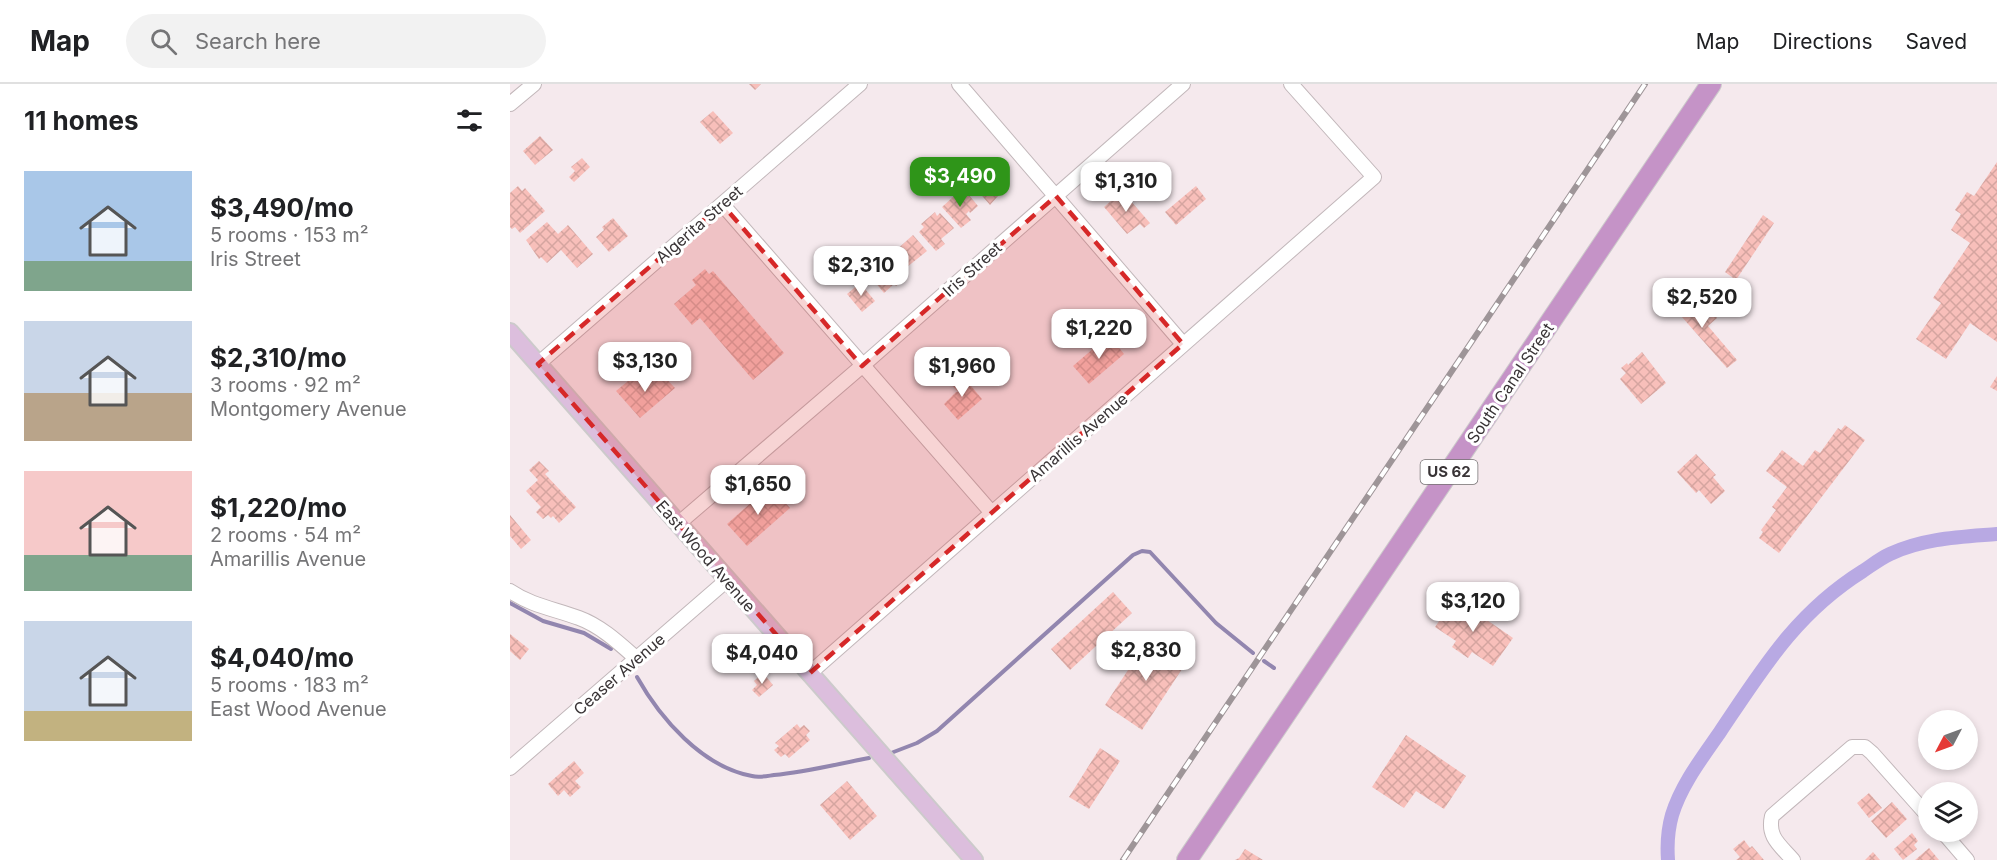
<!DOCTYPE html>
<html lang="en">
<head>
<meta charset="utf-8">
<style>
	:root { --surface:#fff; --page:#f2f2f2; --text:#202124; --muted:#757577; --line:#e0e0e0; --accent:#2f9519 }
	body { margin:0; font-family:Inter,sans-serif; background:var(--page); color:var(--text); height:100vh; display:flex; flex-direction:column; font-size:22px; white-space:nowrap }
	* { box-sizing:border-box; margin:0 }
	p { font-size:20px; color:var(--muted) }
	.icon { flex:none; width:33px; height:33px; fill:none; stroke:currentColor; stroke-width:2; stroke-linecap:round; stroke-linejoin:round }
	.map { position:relative; flex:1; overflow:hidden }
	.details { display:flex; flex-direction:column; background:var(--surface); width:510px }
	.details>* { flex:none }
	.needle { width:39px; rotate:229deg }
	.buttons { position:absolute; left:1408px; top:626px; display:grid; gap:12px }
	.buttons a { display:grid; place-items:center; width:60px; height:60px; border-radius:50%; background:var(--surface); box-shadow:0 3px 9px #0003; font-size:30px }
	.price { position:absolute; translate:-50% -51px; padding:0 14px; border-radius:12px; background:#fff; color:#222; font-size:20px; line-height:39px; filter:drop-shadow(0 2px 3px #0008) }
	.price::after { content:''; position:absolute; left:50%; top:36px; width:18px; height:14px; margin-left:-9px; background:inherit; clip-path:polygon(0 0,100% 0,50% 100%) }
	.price.active { background:var(--accent); color:#fff }
	ul { padding:0; list-style:none }
	li { display:flex; align-items:center; gap:18px; height:150px; padding:0 24px }
	li span { display:grid; place-items:center; flex:none; width:168px; height:120px; border-radius:0px; color:#555 }
	li>.icon { margin-inline-start:auto }
	span .icon { width:72px; height:72px; fill:#fffc; stroke-width:1 }
	li b { font-size:26px }
	h2 { display:flex; justify-content:space-between; align-items:center; height:72px; padding:0 24px; font-size:26px }
	header { display:flex; align-items:center; gap:36px; box-sizing:border-box; height:84px; padding:0 30px; background:var(--surface); border-bottom:2px solid var(--line) }
	header strong { font-size:28px }
	nav { display:flex; gap:33px; margin-inline-start:auto; font-size:21px }
	.search { width:420px; height:54px; background:var(--page); display:flex; align-items:center; gap:15px; box-sizing:border-box; padding:0 21px; border-radius:33px; color:var(--muted); font-size:22px }
	main { display:flex; flex:1; min-height:0 }
	.map>svg:first-child { display:block }
	.lines { fill:none; stroke-linecap:round; stroke-linejoin:round }
	.stream { stroke:#9286af; stroke-width:4 }
	.canal { stroke:#b8a9e3; stroke-width:14 }
	.building { fill:url(#building-cross-hatch) }
	.minor-casing { stroke:#c2b7ba; stroke-width:16 }
	.major-casing { stroke:#cccacb; stroke-width:20 }
	.highway-casing { stroke:#cccacb; stroke-width:22 }
	.minor { stroke:#fff; stroke-width:14 }
	.major { stroke:#dcbedd; stroke-width:16 }
	.highway { stroke:#c593c7; stroke-width:20 }
	.rail-casing { stroke:#9e9598; stroke-width:6 }
	.rail { stroke:#fff; stroke-width:4; stroke-dasharray:11; stroke-linecap:butt }
	.marked { fill:#d62828; fill-opacity:0.2; stroke:#d62828; stroke-width:4.5; stroke-dasharray:12 8; stroke-linejoin:round }
	.labels { text-anchor:middle; stroke-width:6; stroke-linejoin:round; paint-order:stroke }
	.shield { fill:#fff; stroke:#747172; stroke-width:1.5 }
	.shield-label { font-size:15px; font-weight:bold; fill:#393436 }
	.street-label { font-size:16px; fill:#393436; stroke:#fff }
</style>
</head>
<body>
<header>
<strong>Map</strong>
<div class="search"><svg class="icon" aria-label="search" viewBox="0 0 24 24"><circle cx="10" cy="10" r="6"/><path d="M15 15l6 6"/></svg>Search here</div>
<nav><a>Map</a><a>Directions</a><a>Saved</a></nav>
</header>
<main>
<section class="details">
<h2>11 homes<svg class="icon" aria-label="filters" viewBox="0 0 24 24"><path d="M4 7h16M4 17h16"/><circle cx="9" cy="7" r="2"/><circle cx="15" cy="17" r="2"/></svg></h2>
<ul>
<li><span style="background:linear-gradient(#a9c7e8 75%,#7fa58c 0)"><svg class="icon" aria-label="home" viewBox="0 0 24 24"><path d="M3 11l9-7 9 7M6 9v11h12V9"/></svg></span><div><b>$3,490/mo</b><p>5 rooms · 153 m²</p><p>Iris Street</p></div></li>
<li><span style="background:linear-gradient(#c9d6e8 60%,#b9a48a 0)"><svg class="icon" aria-label="home" viewBox="0 0 24 24"><path d="M3 11l9-7 9 7M6 9v11h12V9"/></svg></span><div><b>$2,310/mo</b><p>3 rooms · 92 m²</p><p>Montgomery Avenue</p></div></li>
<li><span style="background:linear-gradient(#f6c9c9 70%,#7fa58c 0)"><svg class="icon" aria-label="home" viewBox="0 0 24 24"><path d="M3 11l9-7 9 7M6 9v11h12V9"/></svg></span><div><b>$1,220/mo</b><p>2 rooms · 54 m²</p><p>Amarillis Avenue</p></div></li>
<li><span style="background:linear-gradient(#c9d6e8 75%,#c2b280 0)"><svg class="icon" aria-label="home" viewBox="0 0 24 24"><path d="M3 11l9-7 9 7M6 9v11h12V9"/></svg></span><div><b>$4,040/mo</b><p>5 rooms · 183 m²</p><p>East Wood Avenue</p></div></li>
</ul>
</section>
<div class="map">
<svg width="1487" height="776" viewBox="0 0 1487 776">
	<defs>
		<pattern id="building-cross-hatch" width="8" height="8" patternUnits="userSpaceOnUse" patternTransform="scale(1.5)"><rect width="8" height="8" fill="#f8bfba"/><path d="M0 0l8 8M0 8l8-8" fill="none" stroke="#d5a5a0"/></pattern>
	</defs>
	<rect width="100%" height="100%" fill="#f5e9ed"/>
	<g class="lines">
		<path class="stream" d="M 0,519 L 33,537 L 74,549 L 101,565
			M 754,577 L 764,584
			M 127,593 C 150,634 192,683 242,692 C 249,694 257,692 264,691 C 296,688 327,680 359,674
			M 381,669 L 407,659 L 427,647 L 623,471 L 632,467 L 640,468 L 706,539 L 743,569"/>
		<path class="canal" d="M 1158,776 C 1157,762 1158,745 1162,731 C 1171,701 1192,674 1210,648 C 1253,584 1286,529 1353,487 C 1362,481 1371,474 1380,470 C 1414,454 1451,453 1487,450"/>
	</g>
	<path class="building" d="M 239,0 L 251,0 L 245,6 Z
		M 203,27 L 223,49 L 210,60 L 190,38 Z
		M 30,52 L 43,66 L 25,81 L 13,67 Z
		M 72,74 L 80,83 L 64,98 L 59,93 L 65,87 L 61,83 Z
		M 1487,78 L 1487,258 L 1460,239 L 1436,275 L 1406,255 L 1431,219 L 1423,214 L 1460,159 L 1441,146 L 1451,130 L 1445,126 L 1457,108 L 1464,112 Z
		M 478,84 L 495,104 L 480,121 L 461,99 Z
		M 8,102 L 12,107 L 15,104 L 35,127 L 10,149 L 5,143 L 2,145 L 0,143 L 0,109 Z
		M 686,102 L 696,115 L 666,141 L 655,128 Z
		M 453,104 L 468,122 L 460,129 L 459,127 L 456,130 L 461,136 L 451,144 L 432,123 Z
		M 612,107 L 640,139 L 634,144 L 630,140 L 617,150 L 594,123 Z
		M 425,128 L 427,132 L 430,129 L 444,144 L 431,155 L 435,160 L 426,167 L 409,148 L 414,143 L 411,140 Z
		M 1253,131 L 1264,139 L 1226,196 L 1215,188 Z
		M 103,134 L 118,152 L 99,168 L 86,153 L 94,146 L 92,143 Z
		M 37,138 L 48,150 L 58,141 L 83,170 L 67,184 L 51,166 L 37,179 L 31,173 L 29,175 L 16,156 Z
		M 403,151 L 417,167 L 397,183 L 384,168 Z
		M 384,179 L 394,191 L 391,194 L 393,196 L 386,202 L 384,200 L 374,209 L 364,197 Z
		M 195,185 L 199,190 L 203,187 L 274,269 L 243,296 L 190,234 L 182,241 L 164,220 L 186,201 L 182,196 Z
		M 350,199 L 365,217 L 352,228 L 337,210 Z
		M 1165,206 L 1194,238 L 1204,230 L 1207,234 L 1198,242 L 1227,276 L 1217,284 L 1156,215 Z
		M 599,251 L 614,270 L 579,300 L 563,282 Z
		M 1132,268 L 1156,299 L 1131,320 L 1110,295 L 1116,289 L 1111,284 L 1117,279 L 1118,281 Z
		M 149,287 L 165,304 L 130,334 L 106,307 L 124,292 L 132,301 Z
		M 451,290 L 472,315 L 448,336 L 434,320 L 446,308 L 448,308 L 440,299 Z
		M 1487,292 L 1487,307 L 1480,303 Z
		M 1335,341 L 1355,356 L 1269,469 L 1249,454 L 1253,448 L 1251,446 L 1266,426 L 1262,423 L 1277,403 L 1256,387 L 1272,366 L 1293,382 L 1305,366 L 1310,369 L 1328,344 L 1331,346 Z
		M 1186,370 L 1206,391 L 1203,393 L 1215,407 L 1201,420 L 1189,406 L 1186,409 L 1167,388 Z
		M 29,377 L 39,387 L 35,390 L 66,423 L 49,439 L 43,432 L 41,434 L 38,431 L 33,435 L 26,428 L 31,423 L 16,407 L 28,396 L 19,386 Z
		M 260,402 L 280,424 L 237,462 L 217,440 Z
		M 0,431 L 21,456 L 11,465 L 0,452 Z
		M 603,508 L 622,529 L 560,586 L 541,565 Z
		M 945,514 L 1003,554 L 983,582 L 962,568 L 958,574 L 942,563 L 946,557 L 925,543 Z
		M 0,550 L 19,565 L 10,576 L 0,567 Z
		M 641,551 L 678,576 L 632,646 L 595,621 Z
		M 253,589 L 263,601 L 249,613 L 242,606 L 247,601 L 244,597 Z
		M 287,640 L 290,644 L 294,641 L 300,647 L 296,651 L 300,656 L 279,674 L 275,670 L 271,673 L 264,666 L 269,662 L 265,659 Z
		M 896,651 L 956,692 L 934,725 L 906,707 L 894,724 L 862,703 Z
		M 590,664 L 610,677 L 579,725 L 559,713 Z
		M 64,677 L 74,689 L 65,697 L 71,703 L 60,713 L 54,706 L 48,712 L 38,700 Z
		M 337,697 L 367,732 L 340,756 L 310,721 Z
		M 1359,709 L 1372,724 L 1359,734 L 1347,719 Z
		M 1382,718 L 1397,735 L 1376,754 L 1361,737 Z
		M 1402,749 L 1408,757 L 1404,761 L 1407,765 L 1393,776 L 1384,765 Z
		M 1234,756 L 1240,764 L 1242,762 L 1254,776 L 1226,776 L 1230,773 L 1223,765 Z
		M 1419,764 L 1429,776 L 1405,776 Z
		M 735,765 L 753,776 L 725,776 L 729,774 Z
		M 1363,768 L 1370,776 L 1355,776 Z"/>
	<g class="lines">
		<g class="minor-casing">
			<path id="minor" d="M 449,0 L 673,260
				M 0,20 L 24,0
				M 212,120 L 482,429
				M 28,280 L 350,0
				M 168,440 L 352,282 L 673,0
				M 0,507 C 22,522 45,525 69,534 C 91,542 110,560 127,575
				M 300,589 L 864,93 L 781,0
				M 0,684 L 217,496
				M 1432,747 L 1457,776
				M 1283,776 C 1270,761 1257,753 1262,732 L 1342,663 L 1355,663 L 1362,669 L 1419,733"/>
		</g>
		<g class="major-casing">
			<path id="major" d="M 0,248 L 464,776"/>
		</g>
		<g class="highway-casing">
			<path id="highway" d="M 677,776 L 1201,0"/>
		</g>
		<use href="#minor" class="minor"/>
		<use href="#major" class="major"/>
		<use href="#highway" class="highway"/>
		<g class="rail-casing">
			<path id="rail" d="M 613,776 L 1135,0"/>
		</g>
		<use href="#rail" class="rail"/>
	</g>
	<path class="marked" d="M 546,112 L 673,260 L 300,589 L 28,280 L 212,120 L 352,282 Z"/>
	<g class="labels">
		<rect class="shield" x="910.5" y="376" width="57" height="24" rx="4.5"/>
		<g class="shield-label">
			<text x="939" y="393">US 62</text>
		</g>
		<g class="street-label">
			<text transform="translate(189 140) rotate(-41)" y="6">Algerita Street</text>
			<text transform="translate(462 185) rotate(-42)" y="6">Iris Street</text>
			<text transform="translate(1000 299) rotate(-56)" y="6">South Canal Street</text>
			<text transform="translate(568 353) rotate(-41)" y="6">Amarillis Avenue</text>
			<text transform="translate(196 472) rotate(49)" y="6">East Wood Avenue</text>
			<text transform="translate(109 590) rotate(-41)" y="6">Ceaser Avenue</text>
		</g>
	</g>
</svg>
<div class="buttons">
<a><svg class="needle" viewBox="-14 -14 28 28"><path d="M0-13l5 13h-10z" fill="#e53935"/><path d="M0 13l5-13h-10z" fill="#757577"/></svg></a>
<a><svg class="icon" aria-label="layers" viewBox="0 0 24 24"><path d="M12 4l9 5-9 5-9-5zM3 14l9 5 9-5"/></svg></a>
</div>
<b class="price active" style="left:450px;top:124px">$3,490</b>
<b class="price" style="left:616px;top:129px">$1,310</b>
<b class="price" style="left:351px;top:213px">$2,310</b>
<b class="price" style="left:1192px;top:245px">$2,520</b>
<b class="price" style="left:589px;top:276px">$1,220</b>
<b class="price" style="left:135px;top:309px">$3,130</b>
<b class="price" style="left:452px;top:314px">$1,960</b>
<b class="price" style="left:248px;top:432px">$1,650</b>
<b class="price" style="left:963px;top:549px">$3,120</b>
<b class="price" style="left:636px;top:598px">$2,830</b>
<b class="price" style="left:252px;top:601px">$4,040</b>
</div>
</main>
</body>
</html>
